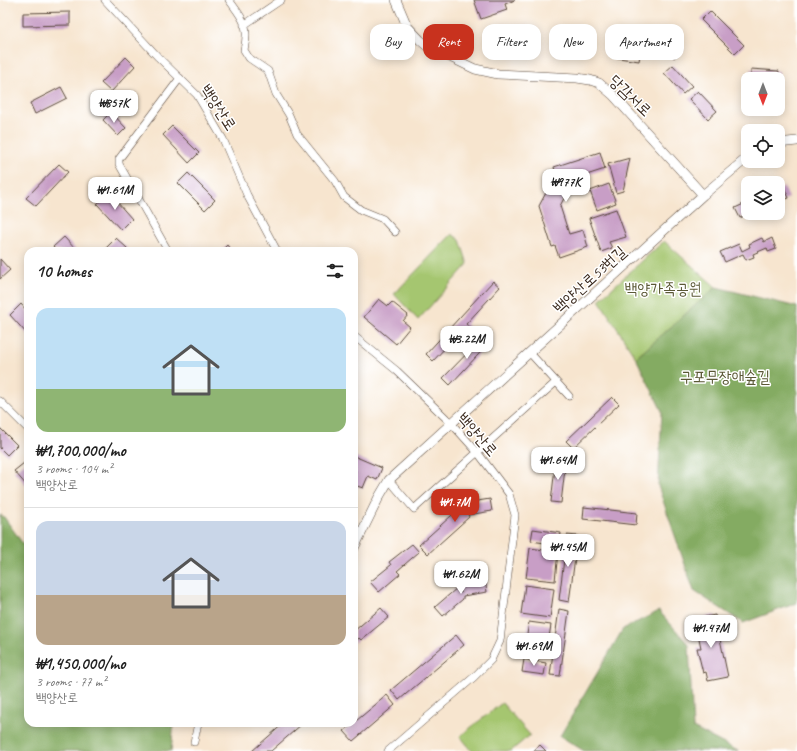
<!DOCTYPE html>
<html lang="en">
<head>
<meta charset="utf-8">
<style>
	:root { --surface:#fff; --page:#f2f2f2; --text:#222; --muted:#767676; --line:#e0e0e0; --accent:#c8321e }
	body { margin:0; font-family:Caveat,"Poor Story",sans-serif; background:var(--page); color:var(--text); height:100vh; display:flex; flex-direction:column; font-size:15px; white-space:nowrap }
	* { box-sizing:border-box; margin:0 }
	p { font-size:13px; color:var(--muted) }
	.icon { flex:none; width:22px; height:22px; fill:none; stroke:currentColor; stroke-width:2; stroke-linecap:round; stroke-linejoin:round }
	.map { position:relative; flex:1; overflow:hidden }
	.sheet { position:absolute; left:24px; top:247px; width:334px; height:480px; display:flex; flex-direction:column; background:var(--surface); border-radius:12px; box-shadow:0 2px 10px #0003 }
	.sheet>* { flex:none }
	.top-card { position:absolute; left:370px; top:24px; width:367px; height:36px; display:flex; gap:8px }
	.needle { width:26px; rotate:180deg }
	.tools { position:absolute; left:741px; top:72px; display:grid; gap:8px }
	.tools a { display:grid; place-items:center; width:44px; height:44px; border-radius:8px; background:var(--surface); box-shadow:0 2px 10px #0003; font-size:20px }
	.price { position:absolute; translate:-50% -34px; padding:0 9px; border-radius:8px; background:#fff; color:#222; font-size:13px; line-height:26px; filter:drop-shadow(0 1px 2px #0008) }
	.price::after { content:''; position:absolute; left:50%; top:24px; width:12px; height:9px; margin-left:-6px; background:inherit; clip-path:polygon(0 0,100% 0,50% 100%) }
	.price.on { background:var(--accent); color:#fff }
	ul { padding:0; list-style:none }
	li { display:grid; align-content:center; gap:8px; height:212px; padding:0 12px }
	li+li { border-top:1px solid var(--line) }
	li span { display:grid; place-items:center; height:124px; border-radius:12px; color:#555 }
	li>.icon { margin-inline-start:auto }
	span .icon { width:72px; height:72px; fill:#fffc; stroke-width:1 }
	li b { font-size:17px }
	h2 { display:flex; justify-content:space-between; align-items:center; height:48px; padding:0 12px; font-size:17px }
	.tag { padding:0 14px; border-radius:12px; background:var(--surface); box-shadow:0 2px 10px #0003; font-size:14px; line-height:36px }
	.tag.on { background:var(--accent); color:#fff }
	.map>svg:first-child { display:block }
	.green { fill:#a5c66f; stroke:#707846 }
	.forest { fill:#84ab62; stroke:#606a40 }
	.building { fill:#c89ec6 }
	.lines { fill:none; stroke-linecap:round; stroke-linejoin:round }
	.minor-casing { stroke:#574639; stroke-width:8 }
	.tertiary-casing { stroke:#574639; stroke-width:10 }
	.minor { stroke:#fff; stroke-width:7 }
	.tertiary { stroke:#fff; stroke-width:9 }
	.labels { text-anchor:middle; stroke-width:3; stroke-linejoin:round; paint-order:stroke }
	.street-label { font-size:16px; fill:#3b2a1e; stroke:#fff }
	.park-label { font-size:16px; fill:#5b5936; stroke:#fff }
</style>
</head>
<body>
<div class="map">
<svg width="797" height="751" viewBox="0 0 797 751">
	<rect width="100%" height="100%" fill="#fff"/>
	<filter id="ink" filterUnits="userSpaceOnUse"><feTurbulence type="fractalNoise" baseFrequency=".025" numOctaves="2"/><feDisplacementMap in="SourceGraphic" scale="8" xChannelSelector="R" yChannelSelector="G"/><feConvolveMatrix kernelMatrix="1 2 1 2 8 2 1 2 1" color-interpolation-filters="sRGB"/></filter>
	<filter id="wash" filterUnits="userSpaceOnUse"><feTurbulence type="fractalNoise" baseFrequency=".012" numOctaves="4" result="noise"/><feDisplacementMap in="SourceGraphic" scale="16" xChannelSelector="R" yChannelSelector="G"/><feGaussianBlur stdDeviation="0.9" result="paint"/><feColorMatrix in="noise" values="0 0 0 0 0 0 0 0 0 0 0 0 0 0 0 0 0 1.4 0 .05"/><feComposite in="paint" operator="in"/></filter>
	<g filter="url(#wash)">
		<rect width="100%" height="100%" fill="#f7e5cf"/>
		<path class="green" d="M 452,234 L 460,240 L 468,264 L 418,320 L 394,294 Z
			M 664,241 L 716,287 L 636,358 L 599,300 Z
			M 502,703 L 530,735 L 511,751 L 472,751 L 460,736 Z"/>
		<path class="forest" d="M 716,287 L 797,307 L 797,603 L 743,623 L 694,591 L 658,486 L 662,411 L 636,358 Z
			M 0,515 L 4,517 L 28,551 L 28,723 L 174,723 L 171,751 L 0,751 Z
			M 659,611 L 689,645 L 693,728 L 738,751 L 584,751 L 560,736 L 623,629 Z"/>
		<g id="blocks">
			<path class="building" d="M 474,0 L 515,0 L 505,4 L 507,10 L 481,19 Z
				M 710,11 L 744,45 L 735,54 L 701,20 Z
				M 70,12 L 70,25 L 23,26 L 23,13 Z
				M 665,30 L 683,50 L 674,58 L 656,38 Z
				M 614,45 L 641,49 L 639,61 L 612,57 Z
				M 126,57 L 135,66 L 111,92 L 101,83 Z
				M 673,65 L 692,86 L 683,94 L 664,73 Z
				M 751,69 L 779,71 L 778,79 L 751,79 Z
				M 61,87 L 67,98 L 35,114 L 30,103 Z
				M 698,91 L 717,111 L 708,119 L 689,99 Z
				M 111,112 L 126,128 L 118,136 L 103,120 Z
				M 172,126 L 199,153 L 189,163 L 163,135 Z
				M 600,152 L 605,169 L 574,179 L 560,206 L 569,234 L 583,230 L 588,247 L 559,257 L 555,246 L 552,247 L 539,206 L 556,174 L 554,167 Z
				M 630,158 L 623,191 L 616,193 L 608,164 Z
				M 59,164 L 68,172 L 36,206 L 26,198 Z
				M 188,173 L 215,200 L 205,210 L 178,183 Z
				M 609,184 L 616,203 L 597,210 L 590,191 Z
				M 784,187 L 789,198 L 781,201 L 778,197 L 778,190 Z
				M 109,193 L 132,219 L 121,230 L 97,204 Z
				M 748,202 L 748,214 L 740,218 L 735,208 Z
				M 616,209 L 626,237 L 609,242 L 612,248 L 601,252 L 589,218 Z
				M 64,237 L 77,251 L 56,251 L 53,247 Z
				M 116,238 L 127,248 L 125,251 L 103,251 Z
				M 762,238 L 764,242 L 772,238 L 776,249 L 768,252 L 767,248 L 753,254 L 754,257 L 746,260 L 743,254 L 725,262 L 720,252 L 739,244 L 742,251 L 750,247 L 749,244 Z
				M 227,245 L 232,251 L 221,251 Z
				M 0,259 L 10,270 L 0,279 Z
				M 493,281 L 500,287 L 466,324 L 473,330 L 466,337 L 460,332 L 433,361 L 426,354 Z
				M 379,299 L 388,306 L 392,302 L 408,315 L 403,321 L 410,327 L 396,344 L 364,317 Z
				M 21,304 L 28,312 L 28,335 L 10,315 Z
				M 485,335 L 491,341 L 450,385 L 443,378 Z
				M 612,397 L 619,404 L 573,448 L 566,441 Z
				M 0,428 L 17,445 L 7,455 L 0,448 Z
				M 354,456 L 382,468 L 377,480 L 368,476 L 363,488 L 354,485 L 354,476 L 356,471 L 354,470 Z
				M 556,459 L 566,460 L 561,503 L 551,502 Z
				M 24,463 L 28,468 L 28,487 L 14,471 Z
				M 490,499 L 492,511 L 468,515 L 469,517 L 428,554 L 419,545 L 462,506 L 466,511 L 465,503 Z
				M 584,507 L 637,513 L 636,525 L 583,519 Z
				M 533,529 L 561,533 L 559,545 L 531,541 Z
				M 567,535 L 578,536 L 569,602 L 559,600 Z
				M 412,544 L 419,552 L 397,571 L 400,574 L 379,592 L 370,582 L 391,565 L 389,562 Z
				M 530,548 L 558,552 L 555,581 L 526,578 Z
				M 485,579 L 487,592 L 463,596 L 463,599 L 443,616 L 435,607 L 457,588 L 461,593 L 459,584 Z
				M 525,585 L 554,589 L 550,618 L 521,614 Z
				M 381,608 L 389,617 L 361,640 L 359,638 L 354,643 L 354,631 Z
				M 559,609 L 569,611 L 560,676 L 550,675 Z
				M 715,615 L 728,677 L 708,681 L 706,672 L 703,673 L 697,648 L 701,648 L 695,619 Z
				M 529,622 L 551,625 L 546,656 L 524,653 Z
				M 456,635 L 464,645 L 399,700 L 391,690 Z
				M 524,659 L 546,663 L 544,675 L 522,672 Z
				M 387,695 L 395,705 L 353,741 L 344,731 Z
				M 284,723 L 300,723 L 302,724 L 271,751 L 252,751 Z
				M 540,745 L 546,751 L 533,751 Z"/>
		</g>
	</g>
	<g filter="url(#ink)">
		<use href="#blocks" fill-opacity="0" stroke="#574639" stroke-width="1"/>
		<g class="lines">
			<g class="minor-casing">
				<path id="minor" d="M 105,0 L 158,57 L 197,95 L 223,139 L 247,195 L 277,251
					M 229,0 C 243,19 250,25 244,50 L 249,58 L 268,71 L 276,94 L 289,115 L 297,134 L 335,181 L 344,197 L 361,210 L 383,219 L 395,232
					M 244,25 L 281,0
					M 168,251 L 119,164 L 119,159 L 180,78
					M 354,336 L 397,371 L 452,424 L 478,453 L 509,494 L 515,515 L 500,641 L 491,660 L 474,677 L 388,751
					M 530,353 L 569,396
					M 0,401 L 28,429
					M 389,480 L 414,509 L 556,382
					M 194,742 L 198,723"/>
			</g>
			<g class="tertiary-casing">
				<path id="tertiary" d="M 396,0 L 407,26 L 420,40 L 427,46 L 475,69 L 498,74 L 577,78 L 590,80 L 599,83 L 613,95 L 703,195
					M 778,143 L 797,141
					M 354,548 L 379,497 L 389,480 L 703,195 L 748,157"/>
			</g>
			<use href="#minor" class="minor"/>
			<use href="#tertiary" class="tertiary"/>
		</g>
	</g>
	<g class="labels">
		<g class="street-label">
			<text transform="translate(631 95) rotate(44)" y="6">당감서로</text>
			<text transform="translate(219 107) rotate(57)" y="6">백양산로</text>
			<text transform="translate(589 279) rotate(-42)" y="6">백양산로53번길</text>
			<text transform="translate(478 434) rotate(49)" y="6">백양산로</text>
		</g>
		<g class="park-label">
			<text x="663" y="294">백양가족공원</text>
			<text x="725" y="382">구포무장애숲길</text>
		</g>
	</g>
</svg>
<div class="tools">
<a><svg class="needle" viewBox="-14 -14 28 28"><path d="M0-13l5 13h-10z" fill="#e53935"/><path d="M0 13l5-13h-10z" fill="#767676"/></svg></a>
<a><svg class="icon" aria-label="locate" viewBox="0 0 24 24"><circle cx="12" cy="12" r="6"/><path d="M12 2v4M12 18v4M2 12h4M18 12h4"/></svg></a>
<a><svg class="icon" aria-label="layers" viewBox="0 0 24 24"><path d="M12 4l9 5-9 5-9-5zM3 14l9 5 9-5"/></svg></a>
</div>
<b class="price" style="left:114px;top:124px">₩857K</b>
<b class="price" style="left:566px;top:203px">₩977K</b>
<b class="price" style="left:115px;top:211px">₩1.61M</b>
<b class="price" style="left:467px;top:360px">₩3.22M</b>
<b class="price" style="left:558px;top:481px">₩1.64M</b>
<b class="price on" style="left:455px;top:523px">₩1.7M</b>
<b class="price" style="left:568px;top:568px">₩1.45M</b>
<b class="price" style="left:461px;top:595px">₩1.62M</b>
<b class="price" style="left:711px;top:649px">₩1.47M</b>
<b class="price" style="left:534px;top:667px">₩1.69M</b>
<div class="top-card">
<a class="tag">Buy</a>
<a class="tag on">Rent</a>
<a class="tag">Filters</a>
<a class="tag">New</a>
<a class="tag">Apartment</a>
</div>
<section class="sheet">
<h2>10 homes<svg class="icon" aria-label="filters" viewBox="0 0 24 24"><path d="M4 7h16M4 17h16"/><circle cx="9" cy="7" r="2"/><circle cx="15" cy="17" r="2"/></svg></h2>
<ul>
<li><span style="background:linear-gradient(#bfe0f5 65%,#8fb573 0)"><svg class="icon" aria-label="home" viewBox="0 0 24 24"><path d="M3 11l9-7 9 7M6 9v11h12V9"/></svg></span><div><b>₩1,700,000/mo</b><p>3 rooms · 104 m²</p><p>백양산로</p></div></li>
<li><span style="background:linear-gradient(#c9d6e8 60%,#b9a48a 0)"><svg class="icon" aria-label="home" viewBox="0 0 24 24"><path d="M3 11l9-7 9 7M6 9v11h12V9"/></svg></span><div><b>₩1,450,000/mo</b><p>3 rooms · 77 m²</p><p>백양산로</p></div></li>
</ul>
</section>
</div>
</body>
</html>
